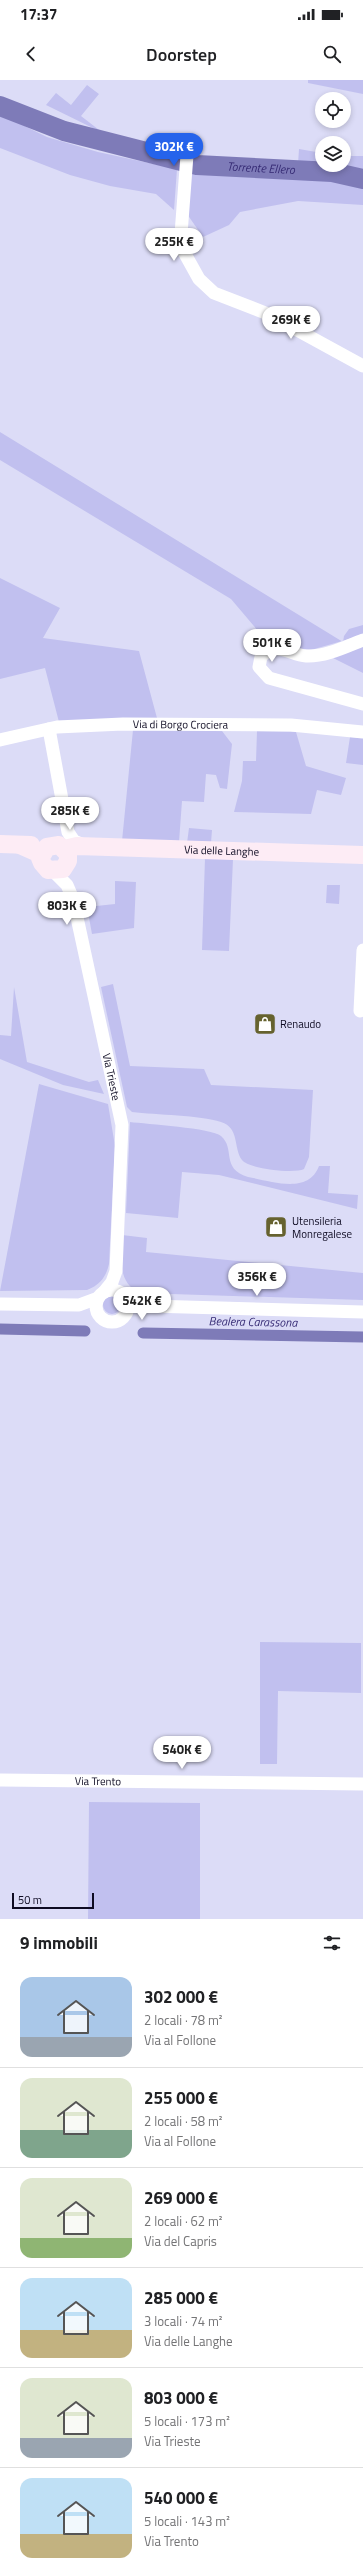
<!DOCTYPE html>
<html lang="it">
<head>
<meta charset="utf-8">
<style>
	:root { --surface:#fff; --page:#f6f6f6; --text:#202124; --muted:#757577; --line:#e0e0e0; --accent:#2563eb }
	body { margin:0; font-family:"Titillium Web",sans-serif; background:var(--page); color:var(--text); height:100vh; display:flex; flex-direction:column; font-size:15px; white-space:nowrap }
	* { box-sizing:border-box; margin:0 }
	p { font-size:13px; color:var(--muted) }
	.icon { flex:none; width:22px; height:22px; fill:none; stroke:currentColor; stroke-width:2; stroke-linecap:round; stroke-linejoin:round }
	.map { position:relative; height:1839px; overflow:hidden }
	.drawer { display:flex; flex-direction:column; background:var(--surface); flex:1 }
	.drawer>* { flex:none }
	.tools { position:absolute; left:315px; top:12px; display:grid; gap:8px }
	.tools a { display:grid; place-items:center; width:36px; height:36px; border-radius:50%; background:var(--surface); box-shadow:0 2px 6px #0003; font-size:20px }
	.scale { position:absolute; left:12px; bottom:10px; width:82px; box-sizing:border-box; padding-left:4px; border:2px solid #0e0b22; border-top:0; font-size:11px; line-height:14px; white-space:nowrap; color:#0e0b22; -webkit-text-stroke:3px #dcdcf7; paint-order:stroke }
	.price { position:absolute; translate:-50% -34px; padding:0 9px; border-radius:14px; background:#fff; color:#222; font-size:13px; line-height:26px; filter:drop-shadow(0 1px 2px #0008) }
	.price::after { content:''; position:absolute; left:50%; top:24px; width:12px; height:9px; margin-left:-6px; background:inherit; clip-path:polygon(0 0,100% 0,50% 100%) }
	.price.active { background:var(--accent); color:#fff }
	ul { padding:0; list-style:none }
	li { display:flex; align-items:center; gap:12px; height:100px; padding:0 20px }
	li+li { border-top:1px solid var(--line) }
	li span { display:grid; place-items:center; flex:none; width:112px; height:80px; border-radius:12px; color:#555 }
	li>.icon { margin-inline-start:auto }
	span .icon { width:48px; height:48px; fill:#fffc; stroke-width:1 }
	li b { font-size:17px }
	h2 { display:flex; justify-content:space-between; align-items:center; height:48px; padding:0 20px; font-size:17px }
	.status { display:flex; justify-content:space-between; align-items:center; height:28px; padding:0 20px; background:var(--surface); direction:ltr }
	.status svg { height:11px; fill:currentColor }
	header { display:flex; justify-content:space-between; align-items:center; height:52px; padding:0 20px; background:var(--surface); font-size:18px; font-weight:600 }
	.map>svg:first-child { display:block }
	.green { fill:#c1c0ef }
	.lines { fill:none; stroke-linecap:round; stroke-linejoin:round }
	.canal { stroke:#7e7bb8; stroke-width:11 }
	.river { stroke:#7e7bb8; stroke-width:20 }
	.minor { stroke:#fff; stroke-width:13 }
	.secondary { stroke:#fdecf5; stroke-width:18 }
	.labels { text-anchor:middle; stroke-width:4; stroke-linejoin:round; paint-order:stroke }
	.street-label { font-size:11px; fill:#0e0b22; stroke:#dcdcf7 }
	.poi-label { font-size:11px; fill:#0e0b22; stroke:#dcdcf7; text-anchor:start }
	.water-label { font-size:12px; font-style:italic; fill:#372c75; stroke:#dcdcf7 }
</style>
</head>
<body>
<div class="status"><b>17:37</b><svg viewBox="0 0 49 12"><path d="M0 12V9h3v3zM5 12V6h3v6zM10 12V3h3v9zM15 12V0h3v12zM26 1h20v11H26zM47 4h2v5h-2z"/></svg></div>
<header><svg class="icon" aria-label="back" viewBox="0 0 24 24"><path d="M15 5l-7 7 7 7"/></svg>Doorstep<svg class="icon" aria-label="search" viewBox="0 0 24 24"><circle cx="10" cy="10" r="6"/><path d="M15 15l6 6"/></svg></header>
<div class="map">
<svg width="363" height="1839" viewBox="0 0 363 1839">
	<rect width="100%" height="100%" fill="#dcdcf7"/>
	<path class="green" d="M 308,0 L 363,0 L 363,14 L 308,3 Z
		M 87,5 L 99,14 L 81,36 L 103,53 L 46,25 L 56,13 L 71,25 Z
		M 0,34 L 47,57 L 98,72 L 177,89 L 174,130 L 156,114 L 110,106 L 70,95 L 0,68 Z
		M 299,69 L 322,73 L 322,85 L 344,85 L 344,76 L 363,76 L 363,89 L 298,84 Z
		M 190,90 L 330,98 L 363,104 L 363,125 L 298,121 L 240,132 L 229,145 L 203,157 L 187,134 Z
		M 0,352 L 343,562 L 344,556 L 349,549 L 363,545 L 363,555 L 311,570 L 269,564 L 231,519 L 0,380 Z
		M 0,498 L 60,528 L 43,558 L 139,571 L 157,638 L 59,642 L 45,588 L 0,599 Z
		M 363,565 L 363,593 L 331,577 Z
		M 133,650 L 222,651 L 232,664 L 227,709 L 220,708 L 216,695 L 206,694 L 204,722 L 182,721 L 179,762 L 122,761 Z
		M 257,651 L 296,652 L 306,686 L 346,698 L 341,715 L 317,710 L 311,734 L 234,732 L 242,701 L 243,681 L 256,681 Z
		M 350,657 L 363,658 L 363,685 L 346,683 Z
		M 189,748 L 212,750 L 211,763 L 187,763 Z
		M 205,778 L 233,779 L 229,871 L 202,870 Z
		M 115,801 L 136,802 L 134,848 L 92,854 L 87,827 L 115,824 Z
		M 327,805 L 340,805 L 339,824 L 326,823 Z
		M 113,904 L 130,986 L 204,989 L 211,1005 L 313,1010 L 309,1077 L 304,1089 C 294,1094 249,1089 242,1080 C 233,1068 240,1048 221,1042 C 200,1035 156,1035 132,1032 L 127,1027 L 101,907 Z
		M 14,907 L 27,982 L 89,1002 L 98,1000 L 104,1014 L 63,1005 L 0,979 L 0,955 L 11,956 Z
		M 39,1004 L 108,1024 L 115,1066 L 109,1184 C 106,1197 100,1205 87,1210 L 0,1211 Z
		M 130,1042 C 146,1044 212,1048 221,1056 C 236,1069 220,1088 248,1097 C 272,1101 308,1115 319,1086 L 330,1086 L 328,1113 L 358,1115 L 357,1129 L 219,1095 L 182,1092 L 178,1138 L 126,1133 Z
		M 122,1155 L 147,1158 L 146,1172 L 363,1193 L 363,1220 L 140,1213 C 116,1202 122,1177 122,1155 Z
		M103 1225a9 9 0 1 1 18 0a9 9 0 1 1-18 0Z
		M 260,1562 L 361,1563 L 361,1613 L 278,1611 L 277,1684 L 260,1684 Z
		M 89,1722 L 200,1723 L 200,1839 L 88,1839 Z"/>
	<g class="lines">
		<path class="canal" d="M 0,1249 L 85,1251
			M 143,1253 L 363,1257"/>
		<path class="river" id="s1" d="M 0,26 L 64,51 L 197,85 L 332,92 L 363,99"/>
		<g class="minor">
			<path d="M 188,62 L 181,154 L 184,172 L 199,199 L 214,213 L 268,234 L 363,286"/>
			<path d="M 363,560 C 345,567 325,577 306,576 C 293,575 282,566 269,569 L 261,577 L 259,587 L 269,598 L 363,624"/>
			<path d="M 49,649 L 68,752 L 74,761 L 86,766"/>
			<path id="s2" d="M 0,660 L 57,647 L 123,644 L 291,645 L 363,652"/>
			<path id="s3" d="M 53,791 L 67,805 L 73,819 L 122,1045 L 116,1191 L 112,1202 L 104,1212"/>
			<path d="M 360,931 L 363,870"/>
			<circle cx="112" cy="1226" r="16"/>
			<path d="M 127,1218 L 150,1226 L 363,1232"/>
			<path d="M 0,1224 L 79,1225 L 98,1218"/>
			<path id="s4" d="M 0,1700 L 363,1704"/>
		</g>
		<g class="secondary">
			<path d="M 0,764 L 31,765"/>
			<path d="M 20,765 L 38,773 L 42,783 L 48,790 L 63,789 L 68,781 L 68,774 L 59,765 L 47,767 L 41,777"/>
			<path id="s5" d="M 64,769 L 77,766 L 363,775"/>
		</g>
	</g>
	<defs>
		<g id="shop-square" transform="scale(1.15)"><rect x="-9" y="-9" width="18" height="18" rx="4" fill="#66622f" stroke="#dcdcf7"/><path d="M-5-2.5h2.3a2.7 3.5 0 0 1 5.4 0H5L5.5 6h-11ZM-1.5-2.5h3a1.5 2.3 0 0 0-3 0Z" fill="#fff"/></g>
	</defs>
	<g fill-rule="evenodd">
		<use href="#shop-square" x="265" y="944"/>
		<use href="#shop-square" x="276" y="1147"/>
	</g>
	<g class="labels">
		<g class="street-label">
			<text dy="4" stroke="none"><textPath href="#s2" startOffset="182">Via di Borgo Crociera</textPath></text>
			<text dy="4" stroke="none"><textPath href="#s5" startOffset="158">Via delle Langhe</textPath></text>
			<text dy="4" stroke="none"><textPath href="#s3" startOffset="217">Via Trieste</textPath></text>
			<text dy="4" stroke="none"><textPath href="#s4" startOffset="98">Via Trento</textPath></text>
		</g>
		<g class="poi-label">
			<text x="280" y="948">Renaudo</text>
			<text x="292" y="1145">Utensileria<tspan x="292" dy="13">Monregalese</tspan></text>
		</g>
		<g class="water-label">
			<text dy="4" stroke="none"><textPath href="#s1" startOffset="270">Torrente Ellero</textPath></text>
			<text transform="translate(253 1242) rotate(1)" y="4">Bealera Carassona</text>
		</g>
	</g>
</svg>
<div class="tools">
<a><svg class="icon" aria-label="locate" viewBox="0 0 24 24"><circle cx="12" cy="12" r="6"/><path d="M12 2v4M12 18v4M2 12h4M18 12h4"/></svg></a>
<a><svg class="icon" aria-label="layers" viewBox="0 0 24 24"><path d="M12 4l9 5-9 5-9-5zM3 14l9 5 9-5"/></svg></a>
</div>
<div class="scale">50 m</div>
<b class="price active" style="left:174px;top:87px">302K €</b>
<b class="price" style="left:174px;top:182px">255K €</b>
<b class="price" style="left:291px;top:260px">269K €</b>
<b class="price" style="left:272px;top:583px">501K €</b>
<b class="price" style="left:70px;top:751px">285K €</b>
<b class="price" style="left:67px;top:846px">803K €</b>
<b class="price" style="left:257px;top:1217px">356K €</b>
<b class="price" style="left:142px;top:1241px">542K €</b>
<b class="price" style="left:182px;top:1690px">540K €</b>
</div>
<section class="drawer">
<h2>9 immobili<svg class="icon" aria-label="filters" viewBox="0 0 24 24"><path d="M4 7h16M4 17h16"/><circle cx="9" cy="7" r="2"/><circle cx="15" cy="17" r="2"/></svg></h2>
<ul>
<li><span style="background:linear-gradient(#a9c7e8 75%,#9aa5b1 0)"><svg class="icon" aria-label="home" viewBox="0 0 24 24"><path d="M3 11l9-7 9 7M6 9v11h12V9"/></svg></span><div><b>302 000 €</b><p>2 locali · 78 m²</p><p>Via al Follone</p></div></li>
<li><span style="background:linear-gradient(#dfe7d0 65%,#7fa58c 0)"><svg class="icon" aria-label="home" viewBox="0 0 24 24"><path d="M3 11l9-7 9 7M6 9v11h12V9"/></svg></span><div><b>255 000 €</b><p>2 locali · 58 m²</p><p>Via al Follone</p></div></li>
<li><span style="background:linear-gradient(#dfe7d0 75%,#8fb573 0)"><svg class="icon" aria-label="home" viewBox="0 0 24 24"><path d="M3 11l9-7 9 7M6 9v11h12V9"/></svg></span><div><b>269 000 €</b><p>2 locali · 62 m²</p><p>Via del Capris</p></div></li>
<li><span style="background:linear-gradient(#bfe0f5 65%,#c2b280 0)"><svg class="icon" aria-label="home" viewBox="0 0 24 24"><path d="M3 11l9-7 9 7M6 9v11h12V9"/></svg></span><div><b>285 000 €</b><p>3 locali · 74 m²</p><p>Via delle Langhe</p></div></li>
<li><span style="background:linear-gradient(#dfe7d0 75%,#9aa5b1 0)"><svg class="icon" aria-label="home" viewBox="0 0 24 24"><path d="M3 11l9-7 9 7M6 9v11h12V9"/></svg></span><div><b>803 000 €</b><p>5 locali · 173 m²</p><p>Via Trieste</p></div></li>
<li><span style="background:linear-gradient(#bfe0f5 70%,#c2b280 0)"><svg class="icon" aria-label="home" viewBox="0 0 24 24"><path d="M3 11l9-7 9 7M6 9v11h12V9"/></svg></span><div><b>540 000 €</b><p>5 locali · 143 m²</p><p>Via Trento</p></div></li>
</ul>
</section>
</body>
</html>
